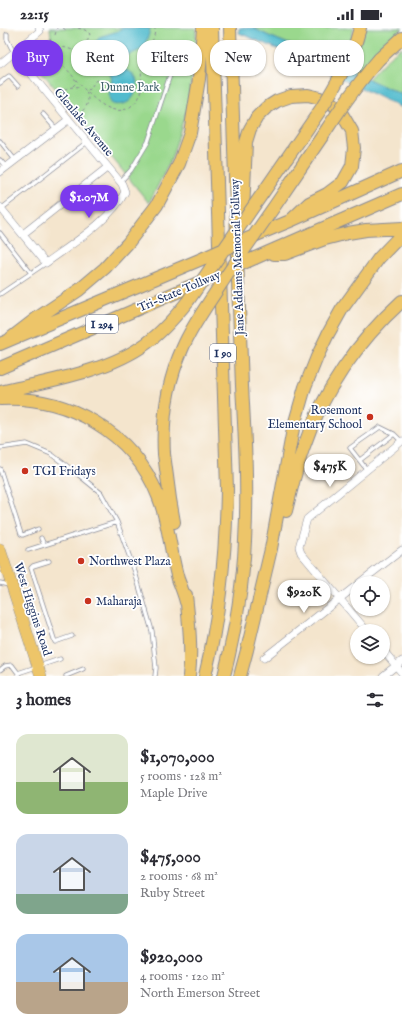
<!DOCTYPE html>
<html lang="en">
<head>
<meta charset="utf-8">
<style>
	:root { --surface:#fff; --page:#f7f7f7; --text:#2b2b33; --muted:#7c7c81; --accent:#7c3aed }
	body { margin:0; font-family:"IM FELL English",serif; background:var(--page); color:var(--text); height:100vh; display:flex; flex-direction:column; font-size:15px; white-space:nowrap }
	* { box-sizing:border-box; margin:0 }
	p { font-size:13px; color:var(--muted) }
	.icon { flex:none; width:22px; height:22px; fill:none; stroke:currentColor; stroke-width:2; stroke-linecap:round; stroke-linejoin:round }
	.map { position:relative; height:648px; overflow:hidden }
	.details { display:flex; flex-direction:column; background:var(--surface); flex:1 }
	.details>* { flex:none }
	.guide { position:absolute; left:12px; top:12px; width:378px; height:36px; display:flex; gap:8px }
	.buttons { position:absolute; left:350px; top:548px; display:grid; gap:8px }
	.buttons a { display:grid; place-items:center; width:40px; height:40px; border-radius:50%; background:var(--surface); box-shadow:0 1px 3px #0004; font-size:20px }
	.price { position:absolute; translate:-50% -34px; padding:0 9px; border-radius:14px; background:#fff; color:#222; font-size:13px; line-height:26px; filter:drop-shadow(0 1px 2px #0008) }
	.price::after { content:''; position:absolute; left:50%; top:24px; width:12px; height:9px; margin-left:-6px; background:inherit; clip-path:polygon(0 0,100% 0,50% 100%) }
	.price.active { background:var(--accent); color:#fff }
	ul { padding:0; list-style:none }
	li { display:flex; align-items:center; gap:12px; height:100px; padding:0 16px }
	li span { display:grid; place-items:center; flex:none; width:112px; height:80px; border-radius:12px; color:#555 }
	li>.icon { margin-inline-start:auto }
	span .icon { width:48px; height:48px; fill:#fffc; stroke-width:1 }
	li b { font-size:17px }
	h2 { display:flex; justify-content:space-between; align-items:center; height:48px; padding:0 16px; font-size:17px }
	.pill { padding:0 14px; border-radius:16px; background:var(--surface); box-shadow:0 1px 3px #0004; font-size:14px; line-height:36px }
	.pill.active { background:var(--accent); color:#fff }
	.status { display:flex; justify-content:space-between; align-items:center; height:28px; padding:0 20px; background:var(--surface); direction:ltr }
	.status svg { height:11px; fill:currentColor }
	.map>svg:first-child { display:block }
	.green { fill:#9ad88d; stroke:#5a8476 }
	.water { fill:#51bbcd; stroke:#367596 }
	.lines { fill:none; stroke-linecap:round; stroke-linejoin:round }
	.service-casing { stroke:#888a96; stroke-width:5 }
	.minor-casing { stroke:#888a96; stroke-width:8 }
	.primary-casing { stroke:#888a96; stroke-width:12 }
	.motorway-casing { stroke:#888a96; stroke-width:14 }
	.path { stroke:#888a96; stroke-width:1; stroke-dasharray:3 3; stroke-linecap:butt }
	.service { stroke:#fff; stroke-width:3.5 }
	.minor { stroke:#fff; stroke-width:7 }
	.primary { stroke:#edc569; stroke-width:11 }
	.motorway { stroke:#edc569; stroke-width:12 }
	.motorway-bridge-casing { stroke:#888a96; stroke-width:14; stroke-linecap:butt }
	.motorway-bridge { stroke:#edc569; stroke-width:12 }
	.poi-dot { fill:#c8321e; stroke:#fff; stroke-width:1.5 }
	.labels { text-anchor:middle; stroke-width:3.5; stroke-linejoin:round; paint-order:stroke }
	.shield { fill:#fff; stroke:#5f6d8e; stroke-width:1 }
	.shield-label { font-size:11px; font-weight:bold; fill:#1b2f5e }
	.park-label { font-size:12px; fill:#41626c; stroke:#fff }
	.street-label { font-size:12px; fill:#1b2f5e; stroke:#fff }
	.poi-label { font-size:12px; fill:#1b2f5e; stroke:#fff; text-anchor:start }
</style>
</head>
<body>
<div class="status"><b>22:15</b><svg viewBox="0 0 49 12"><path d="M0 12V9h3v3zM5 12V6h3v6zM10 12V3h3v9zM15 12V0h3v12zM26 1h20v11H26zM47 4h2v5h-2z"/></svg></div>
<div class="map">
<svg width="402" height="648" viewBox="0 0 402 648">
	<rect width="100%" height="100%" fill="#fff"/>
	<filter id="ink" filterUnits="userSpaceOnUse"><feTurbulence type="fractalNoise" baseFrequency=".025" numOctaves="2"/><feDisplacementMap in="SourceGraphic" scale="8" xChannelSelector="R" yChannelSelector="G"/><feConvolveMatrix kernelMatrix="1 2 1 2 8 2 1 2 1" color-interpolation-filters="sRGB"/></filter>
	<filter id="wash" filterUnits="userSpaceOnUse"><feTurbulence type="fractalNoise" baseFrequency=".012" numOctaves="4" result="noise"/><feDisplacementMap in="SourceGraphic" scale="16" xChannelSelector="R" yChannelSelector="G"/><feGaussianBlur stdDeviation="0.9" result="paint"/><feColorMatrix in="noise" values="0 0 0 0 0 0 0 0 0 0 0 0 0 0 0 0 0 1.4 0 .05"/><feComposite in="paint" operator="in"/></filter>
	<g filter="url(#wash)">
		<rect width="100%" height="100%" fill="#f4e5cd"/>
		<path class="green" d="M 50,0 L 196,0 L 196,22 L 187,80 L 171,132 L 149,175 L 28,27 L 51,9 Z
			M 253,0 L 354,0 L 350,15 L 340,38 L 269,8 Z
			M 366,0 L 402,0 L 402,1 L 376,28 L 359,47 L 348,42 Z
			M 402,19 L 402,67 L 368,51 L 389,29 Z"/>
		<path class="water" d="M 122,0 L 150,0 C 149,8 145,19 138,23 C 131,26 127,27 121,33 L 122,40 C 127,42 132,44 135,49 C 140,56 135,70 128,74 C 123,77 118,77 112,76 C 104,66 116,56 110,46 C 106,39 96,34 90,30 L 89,24 L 99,9 L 118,3 Z
			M 239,0 L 253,0 L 269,8 L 332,34 L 402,67 L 402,80 L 292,27 L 239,5 Z"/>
	</g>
	<g filter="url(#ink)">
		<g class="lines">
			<g class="service-casing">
				<path id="service" d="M 7,6 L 7,11 L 14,25
					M 0,55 L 9,48 L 18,58
					M 43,86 L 56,101
					M 0,113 L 15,132
					M 0,132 L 6,139
					M 120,154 L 131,142 L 148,114 L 171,44
					M 1,181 L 87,114
					M 0,205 L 31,245
					M 0,266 L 46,235
					M 0,420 L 27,416 L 51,426 L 75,444 L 101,465 L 117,494 L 135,544 L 152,603 L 156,640 L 155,648
					M 360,432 L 394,406
					M 0,441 L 21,506 L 23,507 L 38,501
					M 367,442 L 350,420 L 380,399 L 394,406 L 402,414
					M 41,510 L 44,517
					M 28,522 L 117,494
					M 49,533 L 33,538 L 31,540 L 55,614 L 72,608
					M 0,555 L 9,557
					M 0,642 L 5,638 L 12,637 L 18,645 L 19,648
					M 18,645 L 60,631
					M 66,648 L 83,641"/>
			</g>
			<g class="minor-casing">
				<path id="minor" d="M 0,36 L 40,3 L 39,0
					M 0,144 L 68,92
					M 0,179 L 46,235 C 72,216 111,192 125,164 L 122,156 L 14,25
					M 23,206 L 108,139
					M 359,555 L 402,522
					M 367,603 L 301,525 L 299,519 L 307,491 L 402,413
					M 383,622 L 402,645
					M 264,630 L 357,557
					M 383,648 L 402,633"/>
			</g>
			<g class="primary-casing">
				<path id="primary" d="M 0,521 L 41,648"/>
			</g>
			<g class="motorway-casing">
				<path id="motorway" d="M 230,0 L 237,209
					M 355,17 L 360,0
					M 379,31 L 402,10
					M 243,185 L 246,114 L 250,101 L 257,89 L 266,80 L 277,73 L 291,68 L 308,67 L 320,70 L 333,76 L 342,86 L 352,103 L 354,120 L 352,138 L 343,154 L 327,166 L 309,175 L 290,193
					M 254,208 L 290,193 L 402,143
					M 274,226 L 285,226 L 325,211 L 348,205 L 366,202 L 402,200
					M 255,230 L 402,166
					M 11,310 L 37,290 L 79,262 L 105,240 L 128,215 L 157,177 L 179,136 L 190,105 L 199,51 L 203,0
					M 0,316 L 204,230
					M 0,340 L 205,252
					M 0,364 C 48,353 108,344 147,315 C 163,303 176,288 188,273
					M 0,371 C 67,367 133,404 158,468 C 169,494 170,524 178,551 C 181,559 184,566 186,574
					M 164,426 L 170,471 L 174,494
					M 286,483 C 291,462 296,441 303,421 C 322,364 358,313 402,273
					M 186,567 C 189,594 192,621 189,648
					M 205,648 C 220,586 226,525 227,461 L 212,0
					M 224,648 C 235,604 243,559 245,513 C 248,461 245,410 242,358 C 240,314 239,271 237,227
					M 240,648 L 247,622 L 271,521 L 293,401 L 305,359 L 317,329 L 328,306 L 342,281 L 379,230 L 402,206"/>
			</g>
			<path class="path" d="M 63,0 L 66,2
				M 78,0 L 85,2 L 90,6 L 84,20 L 76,23 L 63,19 L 59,30 L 61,35 C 64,39 68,42 71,46 C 83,60 109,93 130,79 C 135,75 139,71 141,65 C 143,57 140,48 142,40 C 144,26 155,15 155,0
				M 55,7 L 57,0
				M 50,11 L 57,25 L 59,27
				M 87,14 L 93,16
				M 73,58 L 75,56 L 76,53 L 74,50
				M 87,62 L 90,61 L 95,53 L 97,52
				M 59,64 C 67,60 72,58 81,59
				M 78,87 C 86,80 91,75 86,64"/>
			<use href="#service" class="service"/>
			<use href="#minor" class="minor"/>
			<use href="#primary" class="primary"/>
			<use href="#motorway" class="motorway"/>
			<g class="motorway-bridge-casing">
				<path id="motorway-bridge" d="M 204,230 L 254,208
					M 232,240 L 255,230
					M 188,273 L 321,81 C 334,60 346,40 355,17
					M 164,426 C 162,390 168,352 183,319 C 192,298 206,279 219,259 C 237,232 255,206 274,179 C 291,154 308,129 325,104 C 342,78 359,54 379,31"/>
			</g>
			<use href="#motorway-bridge" class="motorway-bridge"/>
		</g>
	</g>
	<g class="poi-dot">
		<circle cx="370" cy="389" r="4"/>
		<circle cx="25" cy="443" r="4"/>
		<circle cx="81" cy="533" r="4"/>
		<circle cx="88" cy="573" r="4"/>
	</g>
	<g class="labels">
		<g class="shield">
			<rect x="86" y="287" width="32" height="18" rx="3"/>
			<rect x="210" y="316" width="26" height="18" rx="3"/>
		</g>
		<g class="shield-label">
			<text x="102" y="300">I 294</text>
			<text x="223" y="329">I 90</text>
		</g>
		<g class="park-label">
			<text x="130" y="63">Dunne Park</text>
		</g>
		<g class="street-label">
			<text transform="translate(84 94) rotate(50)" y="4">Glenlake Avenue</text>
			<text transform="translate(237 229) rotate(-92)" y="4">Jane Addams Memorial Tollway</text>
			<text transform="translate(179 263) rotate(-23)" y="4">Tri-State Tollway</text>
			<text transform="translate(33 581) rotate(72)" y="4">West Higgins Road</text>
		</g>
		<g class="poi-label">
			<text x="362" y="386" text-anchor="end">Rosemont<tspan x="362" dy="14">Elementary School</tspan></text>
			<text x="33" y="447">TGI Fridays</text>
			<text x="89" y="537">Northwest Plaza</text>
			<text x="96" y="577">Maharaja</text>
		</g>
	</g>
</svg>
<div class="buttons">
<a><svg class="icon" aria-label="locate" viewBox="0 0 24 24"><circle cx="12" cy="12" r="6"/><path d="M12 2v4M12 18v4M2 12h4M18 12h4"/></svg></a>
<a><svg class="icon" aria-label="layers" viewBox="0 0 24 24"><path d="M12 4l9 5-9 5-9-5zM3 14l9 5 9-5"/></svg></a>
</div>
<b class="price active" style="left:89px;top:191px">$1.07M</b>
<b class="price" style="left:330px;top:460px">$475K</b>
<b class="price" style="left:304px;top:586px">$920K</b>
<div class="guide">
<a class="pill active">Buy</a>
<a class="pill">Rent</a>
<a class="pill">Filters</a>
<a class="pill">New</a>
<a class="pill">Apartment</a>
</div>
</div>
<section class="details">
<h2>3 homes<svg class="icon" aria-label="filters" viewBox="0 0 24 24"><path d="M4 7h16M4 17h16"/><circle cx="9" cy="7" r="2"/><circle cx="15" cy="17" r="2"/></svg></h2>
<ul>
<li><span style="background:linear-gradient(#dfe7d0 60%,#8fb573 0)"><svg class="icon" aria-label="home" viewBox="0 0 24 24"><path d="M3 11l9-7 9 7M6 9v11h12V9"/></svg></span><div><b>$1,070,000</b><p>5 rooms · 128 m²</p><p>Maple Drive</p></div></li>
<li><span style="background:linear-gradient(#c9d6e8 75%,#7fa58c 0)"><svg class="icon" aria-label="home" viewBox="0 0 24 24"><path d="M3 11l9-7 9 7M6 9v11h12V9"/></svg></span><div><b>$475,000</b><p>2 rooms · 68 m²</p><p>Ruby Street</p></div></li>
<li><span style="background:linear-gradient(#a9c7e8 60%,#b9a48a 0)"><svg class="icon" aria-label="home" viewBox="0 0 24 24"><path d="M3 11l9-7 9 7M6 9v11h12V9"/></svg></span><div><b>$920,000</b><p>4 rooms · 120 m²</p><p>North Emerson Street</p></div></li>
</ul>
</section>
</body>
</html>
